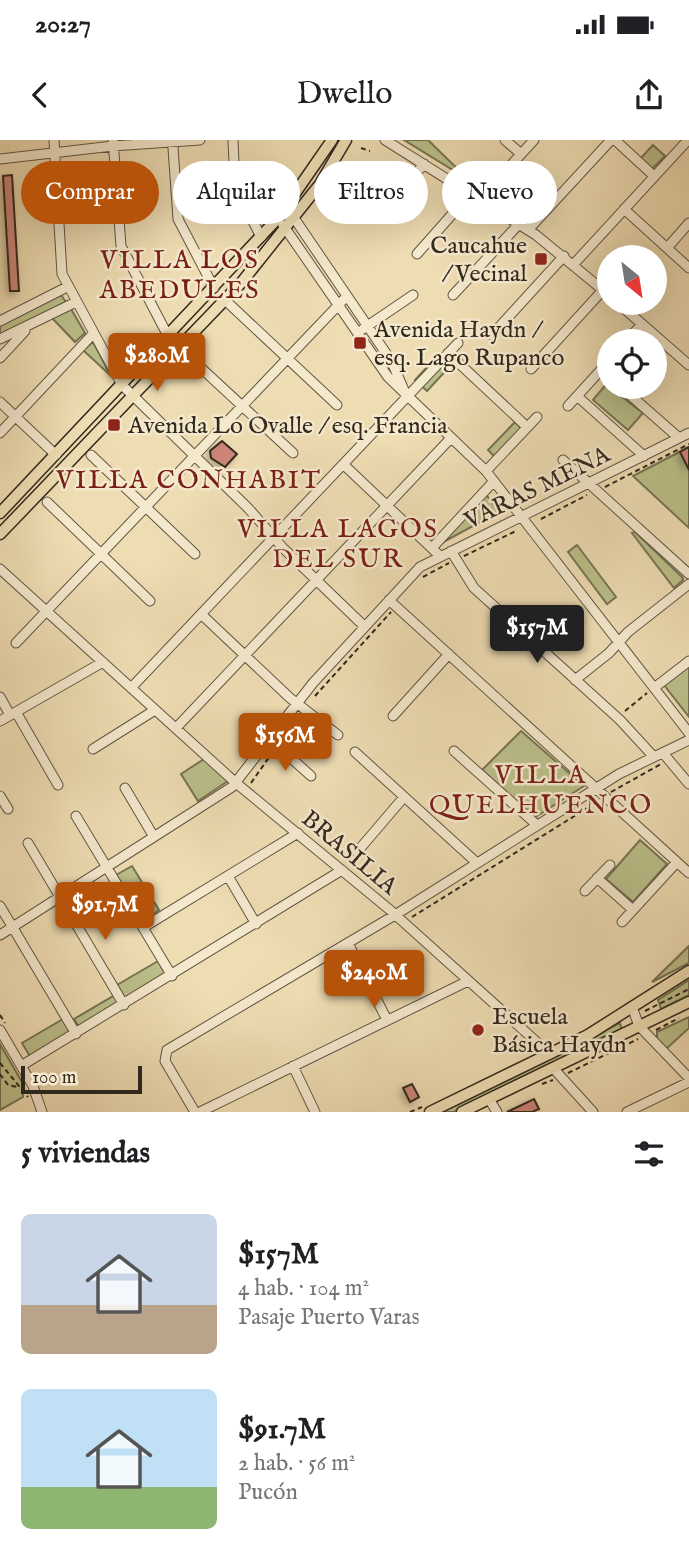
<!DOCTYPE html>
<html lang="es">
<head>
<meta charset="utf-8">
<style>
	:root { --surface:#fff; --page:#f6f6f6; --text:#202124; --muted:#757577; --accent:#b45309 }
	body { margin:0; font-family:"IM FELL English",serif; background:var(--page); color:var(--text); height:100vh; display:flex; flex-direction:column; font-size:26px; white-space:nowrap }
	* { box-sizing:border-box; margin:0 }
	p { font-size:23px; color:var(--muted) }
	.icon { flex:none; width:38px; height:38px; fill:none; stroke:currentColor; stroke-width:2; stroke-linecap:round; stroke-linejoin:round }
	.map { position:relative; height:972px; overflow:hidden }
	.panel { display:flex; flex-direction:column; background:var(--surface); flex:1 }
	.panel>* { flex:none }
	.top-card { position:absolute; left:21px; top:21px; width:648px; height:63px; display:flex; gap:14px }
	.needle { width:46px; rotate:150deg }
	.tools { position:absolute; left:597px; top:105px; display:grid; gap:14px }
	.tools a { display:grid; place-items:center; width:70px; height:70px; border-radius:50%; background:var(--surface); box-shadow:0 7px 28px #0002; font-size:35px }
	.scale { position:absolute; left:21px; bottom:18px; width:121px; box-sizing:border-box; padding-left:7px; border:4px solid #32291e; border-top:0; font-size:19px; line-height:24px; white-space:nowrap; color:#32291e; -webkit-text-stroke:5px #f4e8cd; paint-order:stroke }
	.price { position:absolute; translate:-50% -60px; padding:0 16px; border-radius:7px; background:var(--accent); color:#fff; font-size:23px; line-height:46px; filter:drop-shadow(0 2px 4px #0008) }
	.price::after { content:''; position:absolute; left:50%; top:42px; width:21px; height:16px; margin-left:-10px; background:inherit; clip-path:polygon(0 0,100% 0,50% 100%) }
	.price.current { background:#222; color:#fff }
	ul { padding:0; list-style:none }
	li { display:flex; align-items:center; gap:21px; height:175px; padding:0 21px }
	li span { display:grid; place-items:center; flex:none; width:196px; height:140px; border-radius:10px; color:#555 }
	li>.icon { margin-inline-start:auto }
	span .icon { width:84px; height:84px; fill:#fffc; stroke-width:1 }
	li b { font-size:30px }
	h2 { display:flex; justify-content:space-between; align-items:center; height:84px; padding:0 21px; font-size:30px }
	.chip { padding:0 24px; border-radius:32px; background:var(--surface); box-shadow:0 7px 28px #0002; font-size:24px; line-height:63px }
	.chip.current { background:var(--accent); color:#fff }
	.status { display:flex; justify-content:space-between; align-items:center; height:49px; padding:0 35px; background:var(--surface); direction:ltr }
	.status svg { height:19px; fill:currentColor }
	header { display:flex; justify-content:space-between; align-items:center; height:91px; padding:0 21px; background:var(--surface); font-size:32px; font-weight:600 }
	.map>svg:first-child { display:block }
	.green { fill:#bbbf8a; stroke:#767454; stroke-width:2 }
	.building { fill:#cc8478; stroke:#32291e; stroke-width:2; filter:url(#shadow) }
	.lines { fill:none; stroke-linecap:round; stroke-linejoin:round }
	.minor-casing { stroke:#615643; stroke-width:11 }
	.major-casing { stroke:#32291e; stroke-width:13 }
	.path { stroke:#32291e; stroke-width:2; stroke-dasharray:5 3.5; stroke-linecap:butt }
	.minor { stroke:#f4e8cd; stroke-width:9 }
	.major { stroke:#eedcb2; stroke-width:10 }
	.poi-dot { fill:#8f2418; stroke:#f4e8cd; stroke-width:2.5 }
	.labels { text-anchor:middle; stroke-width:5; stroke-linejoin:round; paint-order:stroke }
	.poi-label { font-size:24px; fill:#32291e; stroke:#f4e8cd; text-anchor:start }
	.street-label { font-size:24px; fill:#32291e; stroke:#f4e8cd }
	.neighbourhood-label { font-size:26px; letter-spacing:2px; fill:#7a1f14; stroke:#f4e8cd }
</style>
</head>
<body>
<div class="status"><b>20:27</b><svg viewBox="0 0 49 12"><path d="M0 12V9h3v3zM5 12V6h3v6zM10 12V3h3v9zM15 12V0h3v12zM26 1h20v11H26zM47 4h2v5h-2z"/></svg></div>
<header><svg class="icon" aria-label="back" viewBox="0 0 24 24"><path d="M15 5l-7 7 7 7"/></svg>Dwello<svg class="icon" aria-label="share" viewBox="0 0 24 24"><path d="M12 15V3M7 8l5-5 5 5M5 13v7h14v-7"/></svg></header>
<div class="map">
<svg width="689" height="972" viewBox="0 0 689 972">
	<defs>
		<filter id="shadow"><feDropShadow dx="-3" dy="3" stdDeviation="3.5" flood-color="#0004"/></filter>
	</defs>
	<rect width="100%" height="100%" fill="#eedcb2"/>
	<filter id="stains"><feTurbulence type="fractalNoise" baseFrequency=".00286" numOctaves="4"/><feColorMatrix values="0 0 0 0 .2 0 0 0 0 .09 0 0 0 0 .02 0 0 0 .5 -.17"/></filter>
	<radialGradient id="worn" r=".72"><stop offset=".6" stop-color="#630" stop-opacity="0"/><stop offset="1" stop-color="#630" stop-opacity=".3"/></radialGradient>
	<path class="green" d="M 404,0 L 428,0 L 469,40 Z
		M 653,5 L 665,16 L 651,30 L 640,19 Z
		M 61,155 L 66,162 L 0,194 L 0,185 Z
		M 71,169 L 85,193 L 75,202 L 52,178 Z
		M 93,202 L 111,236 L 83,210 Z
		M 440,213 L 452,224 L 427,251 L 415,240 Z
		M 608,242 L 609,247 L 643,273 L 628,290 L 593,260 Z
		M 515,282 L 522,289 L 495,317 L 488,310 Z
		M 689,307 L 689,388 L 633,336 Z
		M 485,353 L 499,372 L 436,406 Z
		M 635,392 L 683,438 L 683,440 L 674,448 L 632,393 Z
		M 577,405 L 616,457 L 607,464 L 568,412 Z
		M 689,526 L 689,577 L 664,545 Z
		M 521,591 L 584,646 L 534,678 L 482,630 Z
		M 204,619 L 228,641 L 198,661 L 181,634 Z
		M 640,700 L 667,724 L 633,762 L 606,739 Z
		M 132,726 L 159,770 L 144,780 L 116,735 Z
		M 689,806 L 689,823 L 652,842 Z
		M 158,821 L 167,836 L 126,860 L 117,845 Z
		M 689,840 L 689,855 L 661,869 L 658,860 Z
		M 115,855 L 120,864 L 80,889 L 74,879 Z
		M 689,877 L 689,888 L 665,910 L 657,898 L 657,892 Z
		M 63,879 L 72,894 L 31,918 L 22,903 Z
		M 620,883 L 622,890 L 454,972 L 441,972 Z
		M 0,904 L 22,942 L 23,957 L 0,970 Z"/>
	<path class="building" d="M 12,35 L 19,151 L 10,151 L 3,36 Z
		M 222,301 L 237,314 L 225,327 L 211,318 L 210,311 Z
		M 689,307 L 689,330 L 680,312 Z
		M 412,944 L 419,957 L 410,962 L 403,948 Z
		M 534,959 L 539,969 L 532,972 L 507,972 Z"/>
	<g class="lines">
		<g class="minor-casing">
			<path id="minor" d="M 54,0 L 62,134 L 122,245 L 249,369 L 283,408 L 364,486
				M 113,0 L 121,106 L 168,196
				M 175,0 L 173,8 L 178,79 L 214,148
				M 233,0 L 235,46 L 261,97
				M 385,0 L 536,95 L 609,155
				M 505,0 L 521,14
				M 615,0 L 654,36
				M 0,19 L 113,6 L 200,0
				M 480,59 L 534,0
				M 624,69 L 689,128
				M 290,72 L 392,222 L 406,255
				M 377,78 L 424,24
				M 283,85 L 388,237 L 486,331 L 689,593
				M 528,90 L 611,0
				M 667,108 L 689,83
				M 417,114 L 471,53
				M 573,125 L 688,0
				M 453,155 L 519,84
				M 225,160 L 337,265
				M 618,163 L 689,225
				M 0,181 L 67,147
				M 363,189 L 413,155
				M 492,195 L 564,116
				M 0,199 L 76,162
				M 627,201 L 642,184
				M 448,213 L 527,287
				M 186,214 L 293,313
				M 0,218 L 25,191
				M 531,229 L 603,150
				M 621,247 L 679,298
				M 577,256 L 644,316
				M 0,262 L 56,315
				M 568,266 L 609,221
				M 0,293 L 93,194
				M 91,315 L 195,414
				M 563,320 L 689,434
				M 343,324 L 440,416
				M 486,331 L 537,277
				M 47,362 L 150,461
				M 432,408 L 494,341
				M 451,411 L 474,448 L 620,580 L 654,617
				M 0,429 L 236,643 L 390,770 L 550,914
				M 389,460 L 689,733
				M 201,474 L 290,558 L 338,595
				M 16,503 L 347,156
				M 575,540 L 609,513 L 628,492 L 689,444
				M 131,548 L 458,203
				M 654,548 L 689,521
				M 0,557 L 10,575
				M 16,572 L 58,645
				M 393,576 L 449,514
				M 0,581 L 103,522
				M 176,588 L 451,298
				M 270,599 L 311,636
				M 93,609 L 155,570
				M 454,611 L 537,685
				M 355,612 L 477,723
				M 663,613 L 689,644
				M 125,648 L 154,697
				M 0,656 L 8,669
				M 76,676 L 172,836
				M 28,703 L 124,865
				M 357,712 L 404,657
				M 228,736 L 256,784
				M 597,738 L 633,770
				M 585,751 L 610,725
				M 0,766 L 76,894
				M 622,782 L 677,722
				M 144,787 L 298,693
				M 0,795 L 232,647 L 313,543 L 420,427 L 689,293
				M 348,803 L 387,880
				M 632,867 L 639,886 L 689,938
				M 0,890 L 33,946 L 42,972
				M 21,926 L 342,730
				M 293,926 L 315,972
				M 553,928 L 593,972
				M 489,959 L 497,972
				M 195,972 L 165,921 L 167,910 L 395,775 L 619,634 L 689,600
				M 200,972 L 468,841
				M 627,972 L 689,942"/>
		</g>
		<g class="major-casing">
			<path id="major" d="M 0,373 L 278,78 L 332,0
				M 0,394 L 241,143 L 320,44 L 346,0
				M 430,972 L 588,895 L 689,831
				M 462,972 L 689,862"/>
		</g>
		<path class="path" d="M 361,8 L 370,11
			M 605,347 L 689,304
			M 541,379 L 587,355
			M 464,416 L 516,391
			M 423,437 L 449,423
			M 315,556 L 391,472
			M 625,571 L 647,553
			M 283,597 L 292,585
			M 251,643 L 272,613
			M 611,652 L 661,624
			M 412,777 L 597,662
			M 645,871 L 689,849
			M 0,875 L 5,883
			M 656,890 L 679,878
			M 0,923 L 28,957
			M 568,933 L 638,899
			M 0,934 L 8,945 L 18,947
			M 542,944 L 553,940
			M 410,972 L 422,967"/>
		<use href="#minor" class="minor"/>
		<use href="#major" class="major"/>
	</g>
	<g class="poi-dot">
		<rect x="534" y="112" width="14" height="14" rx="3.5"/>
		<rect x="353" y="196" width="14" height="14" rx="3.5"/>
		<rect x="107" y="278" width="14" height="14" rx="3.5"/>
		<circle cx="478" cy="890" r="7"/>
	</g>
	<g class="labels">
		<g class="poi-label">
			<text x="527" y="113" text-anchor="end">Caucahue<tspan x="527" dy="28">/ Vecinal</tspan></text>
			<text x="374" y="197">Avenida Haydn /<tspan x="374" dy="28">esq. Lago Rupanco</tspan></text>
			<text x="128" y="293">Avenida Lo Ovalle / esq. Francia</text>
			<text x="492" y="884">Escuela<tspan x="492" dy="28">Básica Haydn</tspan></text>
		</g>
		<g class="street-label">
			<text transform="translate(537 347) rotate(-26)" y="8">VARAS MENA</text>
			<text transform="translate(350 712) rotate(40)" y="8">BRASILIA</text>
		</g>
		<g class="neighbourhood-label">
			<text x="180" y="128">VILLA LOS<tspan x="180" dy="30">ABEDULES</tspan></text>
			<text x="189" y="348">VILLA CONHABIT</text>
			<text x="338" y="397">VILLA LAGOS<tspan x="338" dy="30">DEL SUR</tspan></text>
			<text x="541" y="643">VILLA<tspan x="541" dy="30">QUELHUENCO</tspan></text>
		</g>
	</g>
	<rect width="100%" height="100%" filter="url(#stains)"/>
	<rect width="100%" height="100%" fill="url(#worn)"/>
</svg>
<div class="tools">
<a><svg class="needle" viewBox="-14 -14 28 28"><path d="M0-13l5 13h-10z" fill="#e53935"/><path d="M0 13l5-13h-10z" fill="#757577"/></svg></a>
<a><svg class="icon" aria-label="locate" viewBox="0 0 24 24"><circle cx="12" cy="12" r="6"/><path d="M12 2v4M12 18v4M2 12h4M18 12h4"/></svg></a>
</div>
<div class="scale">100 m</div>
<b class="price" style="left:157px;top:253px">$280M</b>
<b class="price current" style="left:537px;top:525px">$157M</b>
<b class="price" style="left:285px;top:633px">$156M</b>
<b class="price" style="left:105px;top:802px">$91.7M</b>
<b class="price" style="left:374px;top:870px">$240M</b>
<div class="top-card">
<a class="chip current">Comprar</a>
<a class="chip">Alquilar</a>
<a class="chip">Filtros</a>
<a class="chip">Nuevo</a>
</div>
</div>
<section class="panel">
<h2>5 viviendas<svg class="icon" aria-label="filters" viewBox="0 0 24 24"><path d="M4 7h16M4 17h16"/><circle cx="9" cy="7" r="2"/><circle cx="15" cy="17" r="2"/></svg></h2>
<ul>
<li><span style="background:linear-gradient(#c9d6e8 65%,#b9a48a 0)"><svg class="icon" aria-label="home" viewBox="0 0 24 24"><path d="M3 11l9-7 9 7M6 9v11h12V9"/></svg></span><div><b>$157M</b><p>4 hab. · 104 m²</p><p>Pasaje Puerto Varas</p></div></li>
<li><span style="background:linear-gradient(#bfe0f5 70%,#8fb573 0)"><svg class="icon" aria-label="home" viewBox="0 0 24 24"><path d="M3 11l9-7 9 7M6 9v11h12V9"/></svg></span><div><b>$91.7M</b><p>2 hab. · 56 m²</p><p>Pucón</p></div></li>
</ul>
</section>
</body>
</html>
